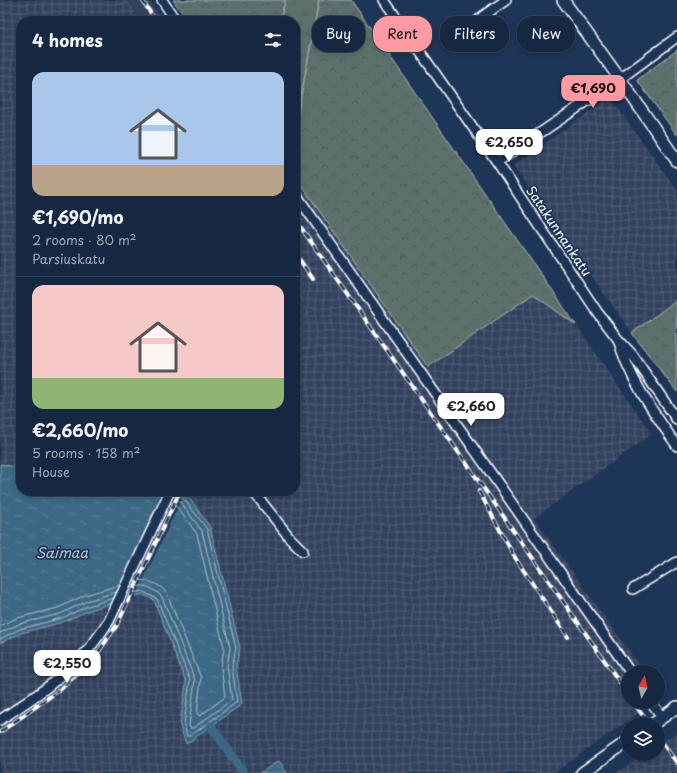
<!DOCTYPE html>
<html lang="en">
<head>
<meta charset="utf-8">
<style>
	:root { --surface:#162841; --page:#23344c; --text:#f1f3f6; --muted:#9ea6b1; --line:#35445a; --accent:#ff9aa2 }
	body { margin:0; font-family:"Playpen Sans",sans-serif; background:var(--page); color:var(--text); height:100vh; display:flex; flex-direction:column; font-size:15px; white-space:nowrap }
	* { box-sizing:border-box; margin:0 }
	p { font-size:13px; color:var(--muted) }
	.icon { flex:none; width:22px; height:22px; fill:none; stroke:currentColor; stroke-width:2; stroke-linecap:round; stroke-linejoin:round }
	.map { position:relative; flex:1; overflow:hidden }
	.side { position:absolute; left:16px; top:16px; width:284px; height:480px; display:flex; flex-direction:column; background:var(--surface); border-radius:16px; box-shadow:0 2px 6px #0003,0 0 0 1px var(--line) }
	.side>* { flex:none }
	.banner { position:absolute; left:312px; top:16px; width:305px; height:36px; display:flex; gap:8px }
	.needle { width:26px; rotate:8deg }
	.fabs { position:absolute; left:621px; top:665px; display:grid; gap:8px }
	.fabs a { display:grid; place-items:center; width:44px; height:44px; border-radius:50%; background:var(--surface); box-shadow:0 2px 6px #0003,0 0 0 1px var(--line); font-size:20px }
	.price { position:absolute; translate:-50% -34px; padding:0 9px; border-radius:8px; background:#fff; color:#222; font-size:13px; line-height:26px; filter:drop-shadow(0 1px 2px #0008) }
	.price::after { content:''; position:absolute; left:50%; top:24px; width:12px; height:9px; margin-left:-6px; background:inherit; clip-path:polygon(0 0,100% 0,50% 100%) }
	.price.current { background:var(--accent); color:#111 }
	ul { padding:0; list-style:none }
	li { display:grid; align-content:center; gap:8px; height:212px; padding:0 16px }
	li+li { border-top:1px solid var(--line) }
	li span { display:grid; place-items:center; height:124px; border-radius:12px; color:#555 }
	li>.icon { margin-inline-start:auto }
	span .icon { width:72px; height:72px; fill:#fffc; stroke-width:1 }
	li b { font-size:17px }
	h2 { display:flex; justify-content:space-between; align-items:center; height:48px; padding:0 16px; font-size:17px }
	.chip { padding:0 14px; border-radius:16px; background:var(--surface); box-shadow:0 2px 6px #0003,0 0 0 1px var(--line); font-size:14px; line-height:36px }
	.chip.current { background:var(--accent); color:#111 }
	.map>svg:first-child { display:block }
	.built { fill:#33435f }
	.industrial { fill:url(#industrial-grid) }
	.grass { fill:url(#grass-tufts); stroke:#aeb8b6 }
	.forest { fill:url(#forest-crowns); stroke:#aeb8b6 }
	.water { fill:url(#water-ripples); stroke:#8ba4b6 }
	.pier { fill:#1d3557 }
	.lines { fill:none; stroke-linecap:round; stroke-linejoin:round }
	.shore { stroke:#b2c3ce; stroke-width:1 }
	.canal { stroke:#3e6885; stroke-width:9 }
	.minor-casing { stroke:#fff; stroke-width:12 }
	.tertiary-casing { stroke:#fff; stroke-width:14 }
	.minor { stroke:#1d3557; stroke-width:9 }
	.tertiary { stroke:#1d3557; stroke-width:11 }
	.rail-casing { stroke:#fff; stroke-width:4 }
	.rail { stroke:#1d3557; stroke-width:2.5; stroke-dasharray:8; stroke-linecap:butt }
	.labels { text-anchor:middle; stroke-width:3.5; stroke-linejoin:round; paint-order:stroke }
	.street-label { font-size:13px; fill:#fff; stroke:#1d3557 }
	.water-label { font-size:14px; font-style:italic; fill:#b2c3ce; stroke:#1d3557 }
</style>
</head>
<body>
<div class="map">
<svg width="677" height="773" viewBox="0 0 677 773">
	<defs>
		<pattern id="industrial-grid" width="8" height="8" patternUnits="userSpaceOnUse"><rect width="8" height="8" fill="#33435f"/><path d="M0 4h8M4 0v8" fill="none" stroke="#525f77"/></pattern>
		<pattern id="grass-tufts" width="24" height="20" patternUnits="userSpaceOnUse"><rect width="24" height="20" fill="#5c716c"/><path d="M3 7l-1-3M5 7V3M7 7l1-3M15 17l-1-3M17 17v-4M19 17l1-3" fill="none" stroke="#525957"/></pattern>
		<pattern id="forest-crowns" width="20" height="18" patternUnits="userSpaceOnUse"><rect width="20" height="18" fill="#5c716c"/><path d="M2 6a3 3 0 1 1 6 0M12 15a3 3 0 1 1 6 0" fill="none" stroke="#525957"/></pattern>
		<pattern id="water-ripples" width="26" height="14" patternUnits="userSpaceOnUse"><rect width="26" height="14" fill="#3e6885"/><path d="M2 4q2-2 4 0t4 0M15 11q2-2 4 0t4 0" fill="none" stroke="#5b7f97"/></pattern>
	</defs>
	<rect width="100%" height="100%" fill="#1d3557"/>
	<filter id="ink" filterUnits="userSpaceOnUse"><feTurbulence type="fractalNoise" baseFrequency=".025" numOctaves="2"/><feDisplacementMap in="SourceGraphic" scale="8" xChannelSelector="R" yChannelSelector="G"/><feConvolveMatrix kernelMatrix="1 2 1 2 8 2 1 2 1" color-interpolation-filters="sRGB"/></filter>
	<g filter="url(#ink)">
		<path class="built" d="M 127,0 L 149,0 L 164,21 L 142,21 Z"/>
		<path class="industrial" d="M 0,0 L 127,0 L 142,21 L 21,21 L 21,468 L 0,464 Z
			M 610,97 L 677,190 L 677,300 L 632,333 L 513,166 Z
			M 297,178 L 428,367 L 533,294 L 576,325 L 652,434 L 534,518 L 644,672 L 628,672 L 628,702 L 654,702 L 554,773 L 287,773 L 279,761 L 260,773 L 0,773 L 0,643 L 21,633 L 63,622 L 90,610 L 141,594 L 154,600 L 186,682 L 184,703 L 186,744 L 242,704 L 236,666 L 240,648 L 210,527 L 187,496 L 179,491 L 295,491 L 295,179 Z
			M 677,732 L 677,773 L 616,773 L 645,754 L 658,754 L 658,745 Z"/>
		<path class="grass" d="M 285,0 L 319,0 L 295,130 L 295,21 L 280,21 Z"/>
		<path class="forest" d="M 173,0 L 285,0 L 280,21 L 188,21 Z
			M 319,0 L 351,0 L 576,325 L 533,294 L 428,367 L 295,176 L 295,130 Z
			M 677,50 L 677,135 L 637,80 Z
			M 677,300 L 676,338 L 677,392 L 632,333 Z"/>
		<path class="water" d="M 0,464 L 21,468 L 21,491 L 179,491 L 187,495 L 210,527 L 240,648 L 236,666 L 242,704 L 186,744 L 180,726 L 186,682 L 154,600 L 142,594 L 90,610 L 63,622 L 21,633 L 0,643 Z
			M 279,761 L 287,773 L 260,773 Z"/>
		<path class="pier" d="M 165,491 L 183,491 L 185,492 L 134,599 L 110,606 Z"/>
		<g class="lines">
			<path class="shore" d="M 134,581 C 145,578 161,584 167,594 L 201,678 L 197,714 L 200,716 L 225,697 L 221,666 L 224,648 L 197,534 L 177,507 L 171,503
				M 130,588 C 134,587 137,586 141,586 C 147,585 158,592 162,597 L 195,680 L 189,725 L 190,728 L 193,728 L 232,700 L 227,666 L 230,648 L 202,531 L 181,503 L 174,496
				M 128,594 L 142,591 L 157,599 L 190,680 L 184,725 L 187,736 L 190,736 L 237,702 L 232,666 L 236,648 L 207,529 L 184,499 L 179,495 L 178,491
				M 0,626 L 17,618 L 58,608 L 85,595 L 120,585
				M 0,633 L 19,624 L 60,614 L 87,601 L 116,592
				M 0,639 L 20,629 L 62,618 L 88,606 L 114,598"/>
			<path class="canal" d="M 211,726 L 244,773"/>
			<g class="minor-casing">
				<path id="minor" d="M 162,0 L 176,21
					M 384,0 L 497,162 L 598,313 L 617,338 L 632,354 L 677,420
					M 474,24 L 483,16 L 506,0
					M 497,162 L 620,79 L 677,37
					M 295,193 L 630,672
					M 618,339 C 629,379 654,413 677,446
					M 253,491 L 290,538 L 303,551
					M 633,589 L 677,562
					M 651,702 L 662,717
					M 0,720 C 30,700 62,679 87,651 C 95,642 102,631 109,621 L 170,491"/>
			</g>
			<g class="tertiary-casing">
				<path id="tertiary" d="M 563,0 L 620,79 L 677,161
					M 653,724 L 677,707
					M 582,773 L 628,741"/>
			</g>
			<use href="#minor" class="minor"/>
			<use href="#tertiary" class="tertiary"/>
			<g class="rail-casing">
				<path id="rail" d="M 142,0 L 156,21
					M 295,219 L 628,694
					M 295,253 L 313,279
					M 479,491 L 514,556 L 568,637
					M 633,702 L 649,724
					M 0,732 L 62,688 L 89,663 L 97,654 L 117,625 L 180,491
					M 658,737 L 677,763"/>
			</g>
			<use href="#rail" class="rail"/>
		</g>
	</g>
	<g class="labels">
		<g class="street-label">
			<text transform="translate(559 231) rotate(56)" y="5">Satakunnankatu</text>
		</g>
		<g class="water-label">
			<text x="62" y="558">Saimaa</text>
		</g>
	</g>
</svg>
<div class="fabs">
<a><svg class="needle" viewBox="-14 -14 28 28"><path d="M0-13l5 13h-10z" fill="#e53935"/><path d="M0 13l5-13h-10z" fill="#9ea6b1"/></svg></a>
<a><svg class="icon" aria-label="layers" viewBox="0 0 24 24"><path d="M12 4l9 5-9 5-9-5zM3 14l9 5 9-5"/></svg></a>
</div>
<b class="price current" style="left:593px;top:109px">€1,690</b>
<b class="price" style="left:509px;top:163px">€2,650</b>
<b class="price" style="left:471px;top:427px">€2,660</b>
<b class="price" style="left:67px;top:684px">€2,550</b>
<div class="banner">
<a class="chip">Buy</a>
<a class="chip current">Rent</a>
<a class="chip">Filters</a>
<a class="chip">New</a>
</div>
<section class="side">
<h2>4 homes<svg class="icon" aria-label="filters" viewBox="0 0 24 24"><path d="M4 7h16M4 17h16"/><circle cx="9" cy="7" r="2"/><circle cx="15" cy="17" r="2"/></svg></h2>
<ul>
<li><span style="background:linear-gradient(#a9c7e8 75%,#b9a48a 0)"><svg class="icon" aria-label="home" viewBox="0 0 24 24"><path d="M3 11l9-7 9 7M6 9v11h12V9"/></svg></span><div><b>€1,690/mo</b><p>2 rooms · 80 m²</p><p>Parsiuskatu</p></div></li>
<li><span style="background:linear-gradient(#f6c9c9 75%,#8fb573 0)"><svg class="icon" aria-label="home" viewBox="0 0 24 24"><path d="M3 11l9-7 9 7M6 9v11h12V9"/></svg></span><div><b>€2,660/mo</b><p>5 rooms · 158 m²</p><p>House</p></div></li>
</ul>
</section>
</div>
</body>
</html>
